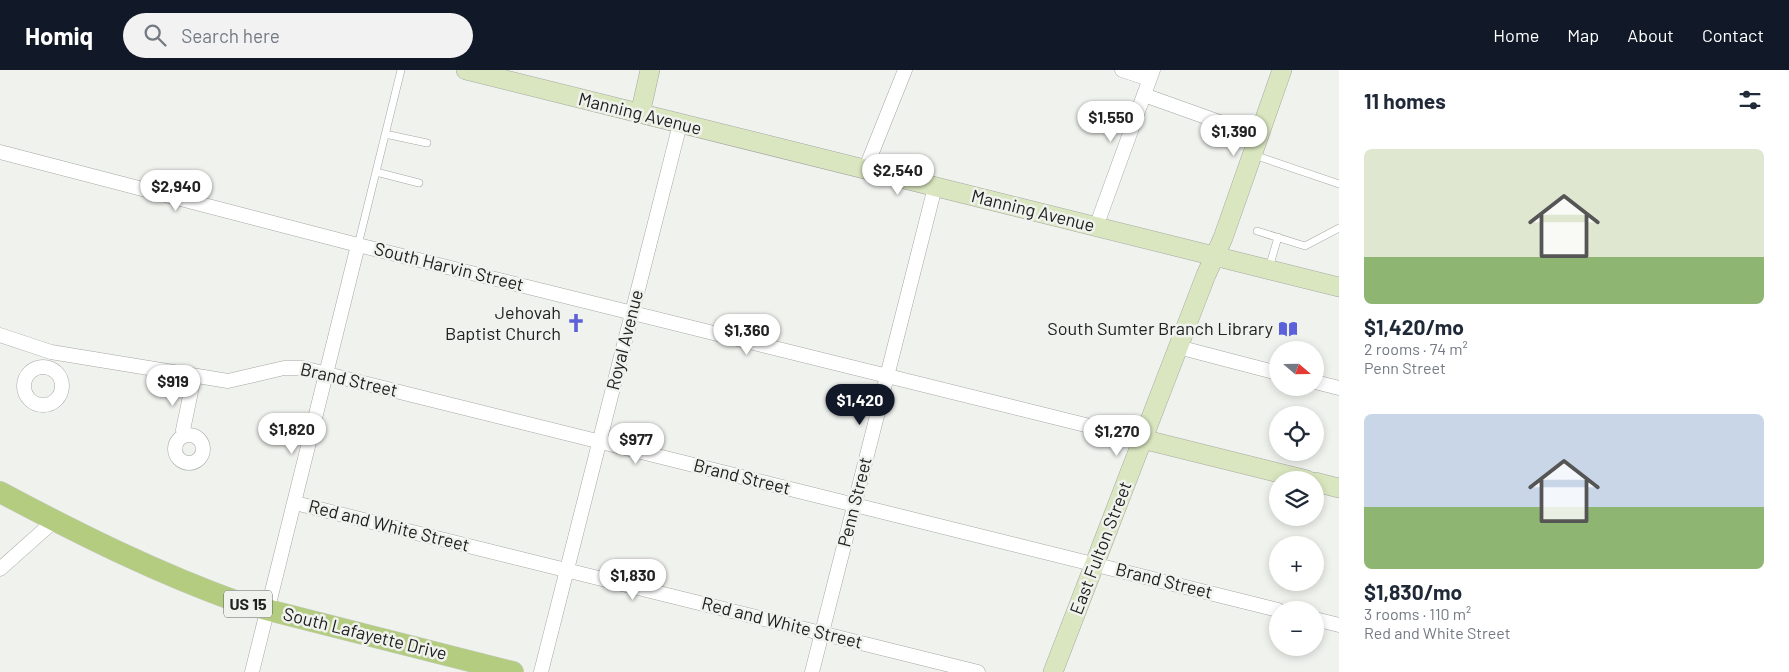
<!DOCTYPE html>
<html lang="en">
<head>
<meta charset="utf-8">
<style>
	:root { --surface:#fff; --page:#f2f2f3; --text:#1f2937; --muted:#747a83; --accent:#111827 }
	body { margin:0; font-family:Barlow,sans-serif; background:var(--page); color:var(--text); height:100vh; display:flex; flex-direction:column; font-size:19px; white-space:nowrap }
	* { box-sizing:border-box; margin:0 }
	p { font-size:16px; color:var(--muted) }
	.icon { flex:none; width:28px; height:28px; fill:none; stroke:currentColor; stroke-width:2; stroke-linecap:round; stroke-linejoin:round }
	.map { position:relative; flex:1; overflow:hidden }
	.side { display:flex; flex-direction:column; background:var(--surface); width:450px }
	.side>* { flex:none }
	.needle { width:32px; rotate:110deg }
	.tools { position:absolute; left:1269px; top:271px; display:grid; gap:10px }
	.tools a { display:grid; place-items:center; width:55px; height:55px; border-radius:50%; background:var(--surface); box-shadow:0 2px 8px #0003; font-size:25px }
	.price { position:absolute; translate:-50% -42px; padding:0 11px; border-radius:18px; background:#fff; color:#222; font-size:16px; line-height:32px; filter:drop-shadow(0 1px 2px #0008) }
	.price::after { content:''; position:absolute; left:50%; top:30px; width:15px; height:11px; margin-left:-8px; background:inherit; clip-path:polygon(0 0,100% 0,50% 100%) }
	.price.selected { background:var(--accent); color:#fff }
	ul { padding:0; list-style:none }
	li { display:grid; align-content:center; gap:10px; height:265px; padding:0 25px }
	li span { display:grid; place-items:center; height:155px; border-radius:8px; color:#555 }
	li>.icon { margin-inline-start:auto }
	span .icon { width:90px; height:90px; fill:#fffc; stroke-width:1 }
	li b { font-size:21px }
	h2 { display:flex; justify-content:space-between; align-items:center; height:60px; padding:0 25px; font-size:21px }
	header { display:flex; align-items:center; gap:30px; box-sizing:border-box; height:70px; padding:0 25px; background:var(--accent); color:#fff }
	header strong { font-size:24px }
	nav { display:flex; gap:28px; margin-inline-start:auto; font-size:18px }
	.search { width:350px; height:45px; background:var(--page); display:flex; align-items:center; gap:12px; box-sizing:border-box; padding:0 18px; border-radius:28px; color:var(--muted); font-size:19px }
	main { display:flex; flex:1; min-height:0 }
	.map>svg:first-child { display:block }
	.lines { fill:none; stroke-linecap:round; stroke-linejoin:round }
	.lane-casing { stroke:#a5a7a3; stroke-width:8 }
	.street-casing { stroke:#a5a7a3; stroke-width:15 }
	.secondary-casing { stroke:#a5a7a3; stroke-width:20 }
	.primary-casing { stroke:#cecece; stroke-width:22 }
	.lane { stroke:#fff; stroke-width:7 }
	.street { stroke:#fff; stroke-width:14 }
	.secondary { stroke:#d9e6bf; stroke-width:19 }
	.primary { stroke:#b3cc80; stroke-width:21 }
	.labels { text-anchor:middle; stroke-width:5; stroke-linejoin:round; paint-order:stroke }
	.shield { fill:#f0f2ee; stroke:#5f605e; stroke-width:1 }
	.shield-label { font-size:16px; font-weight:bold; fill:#212220 }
	.street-label { font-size:18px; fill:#212220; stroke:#f0f2ee }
	.poi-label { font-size:18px; fill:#212220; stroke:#f0f2ee; text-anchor:end }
</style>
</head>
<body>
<header>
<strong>Homiq</strong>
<div class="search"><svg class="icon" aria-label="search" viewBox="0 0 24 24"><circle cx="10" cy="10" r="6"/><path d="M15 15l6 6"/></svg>Search here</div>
<nav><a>Home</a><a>Map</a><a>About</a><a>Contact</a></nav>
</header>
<main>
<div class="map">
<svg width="1339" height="602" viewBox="0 0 1339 602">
	<rect width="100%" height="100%" fill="#f0f2ee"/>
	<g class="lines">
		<g class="lane-casing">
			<path id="lane" d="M 385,64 L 427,73
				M 1254,85 L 1339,114
				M 376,102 L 419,113
				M 1257,161 L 1305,176 L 1339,158
				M 358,175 L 401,0
				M 1269,198 L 1278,167"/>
		</g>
		<g class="street-casing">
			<path id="street" d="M 1122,0 L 1149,9
				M 1144,25 L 1259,66
				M 0,82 L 358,175 L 1142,369
				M 865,100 L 905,0
				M 1096,157 L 1153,0
				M 0,265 L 51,282 L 228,311 L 284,298 L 303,298 L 1278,540
				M 1178,277 L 1278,303
				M24 316a19 19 0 1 1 38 0a19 19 0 1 1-38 0Z
				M 1315,312 L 1339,318
				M 185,365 L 183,360 L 194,307
				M175 379a14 14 0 1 1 28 0a14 14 0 1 1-28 0Z
				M 295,433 L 978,602
				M 0,499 L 54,451
				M 1315,549 L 1339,555
				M 252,602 L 358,175
				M 541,602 L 680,54
				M 812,602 L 935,117"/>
		</g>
		<g class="secondary-casing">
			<path id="secondary" d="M 466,0 L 1339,217
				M 640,44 L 650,0
				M 1142,369 L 1307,410
				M 1315,412 L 1339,418
				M 1053,602 L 1206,205 L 1223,168 L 1282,0"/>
		</g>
		<g class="primary-casing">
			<path id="primary" d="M 0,422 C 79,464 157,503 241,533 L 513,602"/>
		</g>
		<use href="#lane" class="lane"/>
		<use href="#street" class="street"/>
		<use href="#secondary" class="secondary"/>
		<use href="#primary" class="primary"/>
	</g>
	<defs>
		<g id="church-bare" transform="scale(1.5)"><path d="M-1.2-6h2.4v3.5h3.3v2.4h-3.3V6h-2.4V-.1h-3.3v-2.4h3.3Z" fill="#5b61d9" stroke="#f0f2ee" stroke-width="2.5" paint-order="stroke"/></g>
		<g id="library-bare" transform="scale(1.5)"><path d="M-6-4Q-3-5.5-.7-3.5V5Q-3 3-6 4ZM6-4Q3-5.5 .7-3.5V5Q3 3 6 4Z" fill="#5b61d9" stroke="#f0f2ee" stroke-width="2.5" paint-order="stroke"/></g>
	</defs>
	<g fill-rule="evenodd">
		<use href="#church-bare" x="576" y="253"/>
		<use href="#library-bare" x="1288" y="259"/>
	</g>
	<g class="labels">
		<rect class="shield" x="224" y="520.5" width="48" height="27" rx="4"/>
		<g class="shield-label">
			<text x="248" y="540">US 15</text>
		</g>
		<g class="street-label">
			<text transform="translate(640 44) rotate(14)" y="6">Manning Avenue</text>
			<text transform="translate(1033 141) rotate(14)" y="6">Manning Avenue</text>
			<text transform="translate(449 197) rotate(14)" y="6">South Harvin Street</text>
			<text transform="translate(625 270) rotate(-76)" y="6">Royal Avenue</text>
			<text transform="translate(349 310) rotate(13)" y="6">Brand Street</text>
			<text transform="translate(742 407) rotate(14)" y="6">Brand Street</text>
			<text transform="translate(855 432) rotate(-76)" y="6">Penn Street</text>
			<text transform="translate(389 456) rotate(14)" y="6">Red and White Street</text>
			<text transform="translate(1101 478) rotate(-69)" y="6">East Fulton Street</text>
			<text transform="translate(1164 511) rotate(14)" y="6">Brand Street</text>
			<text transform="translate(782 553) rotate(14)" y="6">Red and White Street</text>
			<text transform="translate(365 564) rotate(14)" y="6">South Lafayette Drive</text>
		</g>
		<g class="poi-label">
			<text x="561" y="249">Jehovah<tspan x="561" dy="21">Baptist Church</tspan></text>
			<text x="1273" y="265">South Sumter Branch Library</text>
		</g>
	</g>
</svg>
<div class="tools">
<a><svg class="needle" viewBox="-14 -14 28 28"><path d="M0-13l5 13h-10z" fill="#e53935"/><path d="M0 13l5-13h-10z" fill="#747a83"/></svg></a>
<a><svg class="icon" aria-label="locate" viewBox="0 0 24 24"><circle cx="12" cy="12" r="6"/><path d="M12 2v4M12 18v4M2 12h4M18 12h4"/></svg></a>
<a><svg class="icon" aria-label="layers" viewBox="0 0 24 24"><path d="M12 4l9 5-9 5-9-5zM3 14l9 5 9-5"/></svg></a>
<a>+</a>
<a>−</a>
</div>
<b class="price" style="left:1111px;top:73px">$1,550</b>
<b class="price" style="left:1234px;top:87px">$1,390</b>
<b class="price" style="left:898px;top:126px">$2,540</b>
<b class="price" style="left:176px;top:142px">$2,940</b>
<b class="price" style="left:747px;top:286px">$1,360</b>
<b class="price" style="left:173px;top:337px">$919</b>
<b class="price selected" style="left:860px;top:356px">$1,420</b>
<b class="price" style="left:292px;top:385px">$1,820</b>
<b class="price" style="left:1117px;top:387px">$1,270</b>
<b class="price" style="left:636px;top:395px">$977</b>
<b class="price" style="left:633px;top:531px">$1,830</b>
</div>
<section class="side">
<h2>11 homes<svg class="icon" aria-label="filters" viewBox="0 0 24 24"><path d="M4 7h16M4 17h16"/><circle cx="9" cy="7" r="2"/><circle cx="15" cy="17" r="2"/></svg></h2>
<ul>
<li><span style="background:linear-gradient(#dfe7d0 70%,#8fb573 0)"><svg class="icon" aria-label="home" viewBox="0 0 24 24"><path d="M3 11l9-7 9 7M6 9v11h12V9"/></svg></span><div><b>$1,420/mo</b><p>2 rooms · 74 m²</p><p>Penn Street</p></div></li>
<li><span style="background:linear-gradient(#c9d6e8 60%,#8fb573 0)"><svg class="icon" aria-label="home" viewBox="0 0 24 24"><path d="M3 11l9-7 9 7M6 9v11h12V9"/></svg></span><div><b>$1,830/mo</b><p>3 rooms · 110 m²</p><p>Red and White Street</p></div></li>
</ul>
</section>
</main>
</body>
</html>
